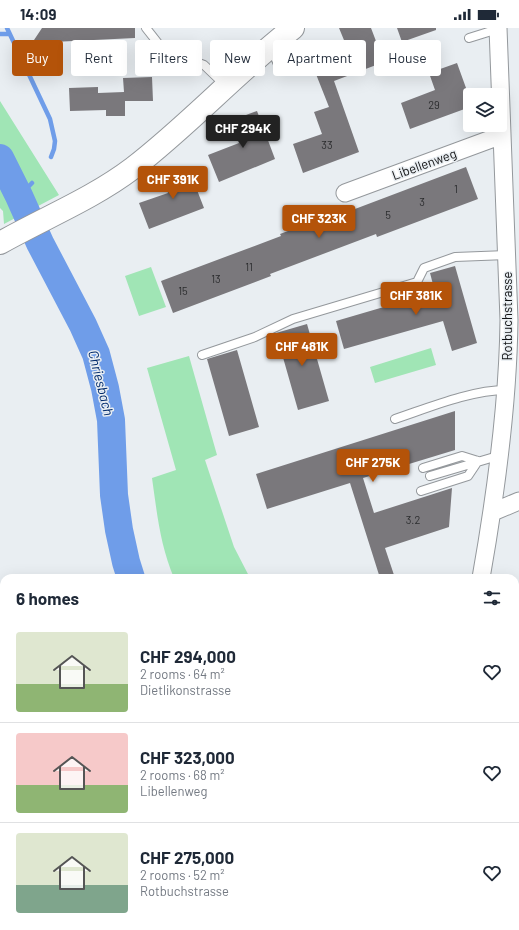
<!DOCTYPE html>
<html lang="en">
<head>
<meta charset="utf-8">
<style>
	:root { --surface:#fff; --page:#f6f6f7; --text:#1f2937; --muted:#747a83; --line:#e0e1e3; --accent:#b45309 }
	body { margin:0; font-family:Barlow,sans-serif; background:var(--page); color:var(--text); height:100vh; display:flex; flex-direction:column; font-size:15px; white-space:nowrap }
	* { box-sizing:border-box; margin:0 }
	p { font-size:13px; color:var(--muted) }
	.icon { flex:none; width:22px; height:22px; fill:none; stroke:currentColor; stroke-width:2; stroke-linecap:round; stroke-linejoin:round }
	.map { position:relative; flex:1; overflow:hidden }
	.details { position:absolute; left:0px; top:546px; width:519px; height:356px; display:flex; flex-direction:column; background:var(--surface); border-radius:12px 12px 0 0; box-shadow:0 4px 16px #0002 }
	.details>* { flex:none }
	.hud { position:absolute; left:12px; top:12px; width:495px; height:36px; display:flex; gap:8px }
	.tools { position:absolute; left:463px; top:60px; display:grid; gap:8px }
	.tools a { display:grid; place-items:center; width:44px; height:44px; border-radius:4px; background:var(--surface); box-shadow:0 4px 16px #0002; font-size:20px }
	.price { position:absolute; translate:-50% -34px; padding:0 9px; border-radius:4px; background:var(--accent); color:#fff; font-size:13px; line-height:26px; filter:drop-shadow(0 1px 2px #0008) }
	.price::after { content:''; position:absolute; left:50%; top:24px; width:12px; height:9px; margin-left:-6px; background:inherit; clip-path:polygon(0 0,100% 0,50% 100%) }
	.price.current { background:#222; color:#fff }
	ul { padding:0; list-style:none }
	li { display:flex; align-items:center; gap:12px; height:100px; padding:0 16px }
	li+li { border-top:1px solid var(--line) }
	li span { display:grid; place-items:center; flex:none; width:112px; height:80px; border-radius:4px; color:#555 }
	li>.icon { margin-inline-start:auto }
	span .icon { width:48px; height:48px; fill:#fffc; stroke-width:1 }
	li b { font-size:17px }
	h2 { display:flex; justify-content:space-between; align-items:center; height:48px; padding:0 16px; font-size:17px }
	.chip { padding:0 14px; border-radius:4px; background:var(--surface); box-shadow:0 4px 16px #0002; font-size:14px; line-height:36px }
	.chip.current { background:var(--accent); color:#fff }
	.status { display:flex; justify-content:space-between; align-items:center; height:28px; padding:0 20px; background:var(--surface); direction:ltr }
	.status svg { height:11px; fill:currentColor }
	.map>svg:first-child { display:block }
	.green { fill:#a0e5b5 }
	.forest { fill:#6cc78c }
	.lines { fill:none; stroke-linecap:round; stroke-linejoin:round }
	.stream { stroke:#6f9de9; stroke-width:4.5 }
	.river { stroke:#6f9de9; stroke-width:28 }
	.building { fill:#7a787c }
	.lane-casing { stroke:#94989c; stroke-width:10 }
	.street-casing { stroke:#94989c; stroke-width:19 }
	.secondary-casing { stroke:#94989c; stroke-width:24 }
	.lane { stroke:#fff; stroke-width:8 }
	.street { stroke:#fff; stroke-width:17 }
	.secondary { stroke:#fff; stroke-width:22 }
	.labels { text-anchor:middle; stroke-width:3; stroke-linejoin:round; paint-order:stroke }
	.number-label { font-size:11px; fill:#2b2c2e }
	.street-label { font-size:13px; fill:#111214; stroke:#e9eef2 }
	.water-label { font-size:14px; font-style:italic; fill:#022b6c; stroke:#e9eef2 }
</style>
</head>
<body>
<div class="status"><b>14:09</b><svg viewBox="0 0 49 12"><path d="M0 12V9h3v3zM5 12V6h3v6zM10 12V3h3v9zM15 12V0h3v12zM26 1h20v11H26zM47 4h2v5h-2z"/></svg></div>
<div class="map">
<svg width="519" height="902" viewBox="0 0 519 902">
	<rect width="100%" height="100%" fill="#e9eef2"/>
	<path class="green" d="M 0,73 L 59,167 L 4,196 L 3,183 L 0,180 Z
		M 151,239 L 166,279 L 139,288 L 125,248 Z
		M 431,320 L 436,337 L 375,355 L 370,339 Z
		M 189,328 L 217,427 L 205,432 L 234,519 L 250,550 L 174,550 C 160,517 157,485 152,450 L 176,442 L 147,340 Z"/>
	<path class="forest" d="M 0,596 L 4,599 L 4,898 L 237,898 L 237,902 L 0,902 Z"/>
	<g class="lines">
		<path class="stream" d="M 7,0 L 50,91 L 55,113 L 54,121 L 51,129
			M 0,6 L 9,6
			M 19,168 L 32,155"/>
		<path class="river" d="M 0,130 L 19,168 L 40,215 L 83,297 L 96,326 L 105,360 L 111,392 L 114,467 L 119,502 L 126,534 L 131,550
			M 249,898 L 249,902"/>
	</g>
	<path class="building" d="M 42,0 L 135,0 L 135,10 L 32,15 Z
		M 339,0 L 371,0 L 384,34 L 334,53 L 359,124 L 303,145 L 293,116 L 322,106 L 314,84 L 329,79 L 310,31 L 346,17 Z
		M 397,0 L 436,0 L 436,2 L 402,14 Z
		M 152,35 L 166,35 L 166,46 L 152,47 Z
		M 457,35 L 470,71 L 470,79 L 410,101 L 401,75 L 435,62 L 429,45 Z
		M 152,49 L 153,73 L 125,73 L 125,88 L 106,88 L 106,82 L 70,83 L 69,60 L 98,59 L 98,65 L 124,64 L 123,50 Z
		M 257,83 L 275,131 L 219,154 L 208,127 L 239,115 L 230,93 Z
		M 188,139 L 204,180 L 149,201 L 139,175 L 168,165 L 162,149 Z
		M 466,139 L 478,171 L 377,209 L 376,206 L 270,246 L 271,248 L 173,285 L 161,253 L 281,208 L 280,206 L 346,181 L 347,184 Z
		M 455,238 L 477,315 L 452,323 L 443,293 L 344,321 L 336,293 L 435,264 L 430,245 Z
		M 307,296 L 329,373 L 298,382 L 276,305 Z
		M 237,322 L 259,399 L 229,408 L 207,331 Z
		M 455,383 L 455,422 L 363,450 L 374,485 L 452,460 L 449,499 L 385,520 L 395,550 L 380,550 L 350,455 L 267,481 L 256,446 Z"/>
	<g class="lines">
		<g class="lane-casing">
			<path id="lane" d="M 146,0 L 161,19 L 176,32 L 196,34 L 204,37 L 226,58
				M 469,10 L 498,1
				M 269,20 L 274,27 L 280,41
				M 202,327 L 255,309 L 293,291 L 417,254 L 424,240 L 455,229 L 507,227
				M 395,391 C 428,380 471,362 506,362
				M 423,440 L 462,428 L 478,433
				M 430,448 L 491,430 L 499,430
				M 421,463 L 468,448 L 478,433"/>
		</g>
		<g class="street-casing">
			<path id="street" d="M 345,165 L 502,107
				M 493,484 L 519,473
				M 481,550 C 496,465 508,378 509,292 L 498,0
				M 515,809 L 519,809"/>
		</g>
		<g class="secondary-casing">
			<path id="secondary" d="M 0,215 C 44,190 92,171 133,140 C 189,97 237,44 293,0"/>
		</g>
		<use href="#lane" class="lane"/>
		<use href="#street" class="street"/>
		<use href="#secondary" class="secondary"/>
	</g>
	<g class="labels">
		<g class="number-label">
			<text x="434" y="81">29</text>
			<text x="327" y="121">33</text>
			<text x="456" y="165">1</text>
			<text x="422" y="178">3</text>
			<text x="388" y="191">5</text>
			<text x="249" y="243">11</text>
			<text x="216" y="255">13</text>
			<text x="183" y="267">15</text>
			<text x="413" y="496">3.2</text>
		</g>
		<g class="street-label">
			<text transform="translate(424 136) rotate(-20)" y="5">Libellenweg</text>
			<text transform="translate(507 288) rotate(-90)" y="5">Rotbuchstrasse</text>
		</g>
		<g class="water-label">
			<text transform="translate(101 355) rotate(76)" y="5">Chriesbach</text>
		</g>
	</g>
</svg>
<div class="tools">
<a><svg class="icon" aria-label="layers" viewBox="0 0 24 24"><path d="M12 4l9 5-9 5-9-5zM3 14l9 5 9-5"/></svg></a>
</div>
<b class="price current" style="left:243px;top:121px">CHF 294K</b>
<b class="price" style="left:173px;top:172px">CHF 391K</b>
<b class="price" style="left:319px;top:211px">CHF 323K</b>
<b class="price" style="left:416px;top:288px">CHF 381K</b>
<b class="price" style="left:302px;top:339px">CHF 481K</b>
<b class="price" style="left:373px;top:455px">CHF 275K</b>
<div class="hud">
<a class="chip current">Buy</a>
<a class="chip">Rent</a>
<a class="chip">Filters</a>
<a class="chip">New</a>
<a class="chip">Apartment</a>
<a class="chip">House</a>
</div>
<section class="details">
<h2>6 homes<svg class="icon" aria-label="filters" viewBox="0 0 24 24"><path d="M4 7h16M4 17h16"/><circle cx="9" cy="7" r="2"/><circle cx="15" cy="17" r="2"/></svg></h2>
<ul>
<li><span style="background:linear-gradient(#dfe7d0 65%,#8fb573 0)"><svg class="icon" aria-label="home" viewBox="0 0 24 24"><path d="M3 11l9-7 9 7M6 9v11h12V9"/></svg></span><div><b>CHF 294,000</b><p>2 rooms · 64 m²</p><p>Dietlikonstrasse</p></div><svg class="icon" aria-label="heart" viewBox="0 0 24 24"><path d="M12 20l-8-8c-3-5 5-10 8-4 3-6 11-1 8 4z"/></svg></li>
<li><span style="background:linear-gradient(#f6c9c9 65%,#8fb573 0)"><svg class="icon" aria-label="home" viewBox="0 0 24 24"><path d="M3 11l9-7 9 7M6 9v11h12V9"/></svg></span><div><b>CHF 323,000</b><p>2 rooms · 68 m²</p><p>Libellenweg</p></div><svg class="icon" aria-label="heart" viewBox="0 0 24 24"><path d="M12 20l-8-8c-3-5 5-10 8-4 3-6 11-1 8 4z"/></svg></li>
<li><span style="background:linear-gradient(#dfe7d0 65%,#7fa58c 0)"><svg class="icon" aria-label="home" viewBox="0 0 24 24"><path d="M3 11l9-7 9 7M6 9v11h12V9"/></svg></span><div><b>CHF 275,000</b><p>2 rooms · 52 m²</p><p>Rotbuchstrasse</p></div><svg class="icon" aria-label="heart" viewBox="0 0 24 24"><path d="M12 20l-8-8c-3-5 5-10 8-4 3-6 11-1 8 4z"/></svg></li>
</ul>
</section>
</div>
</body>
</html>
